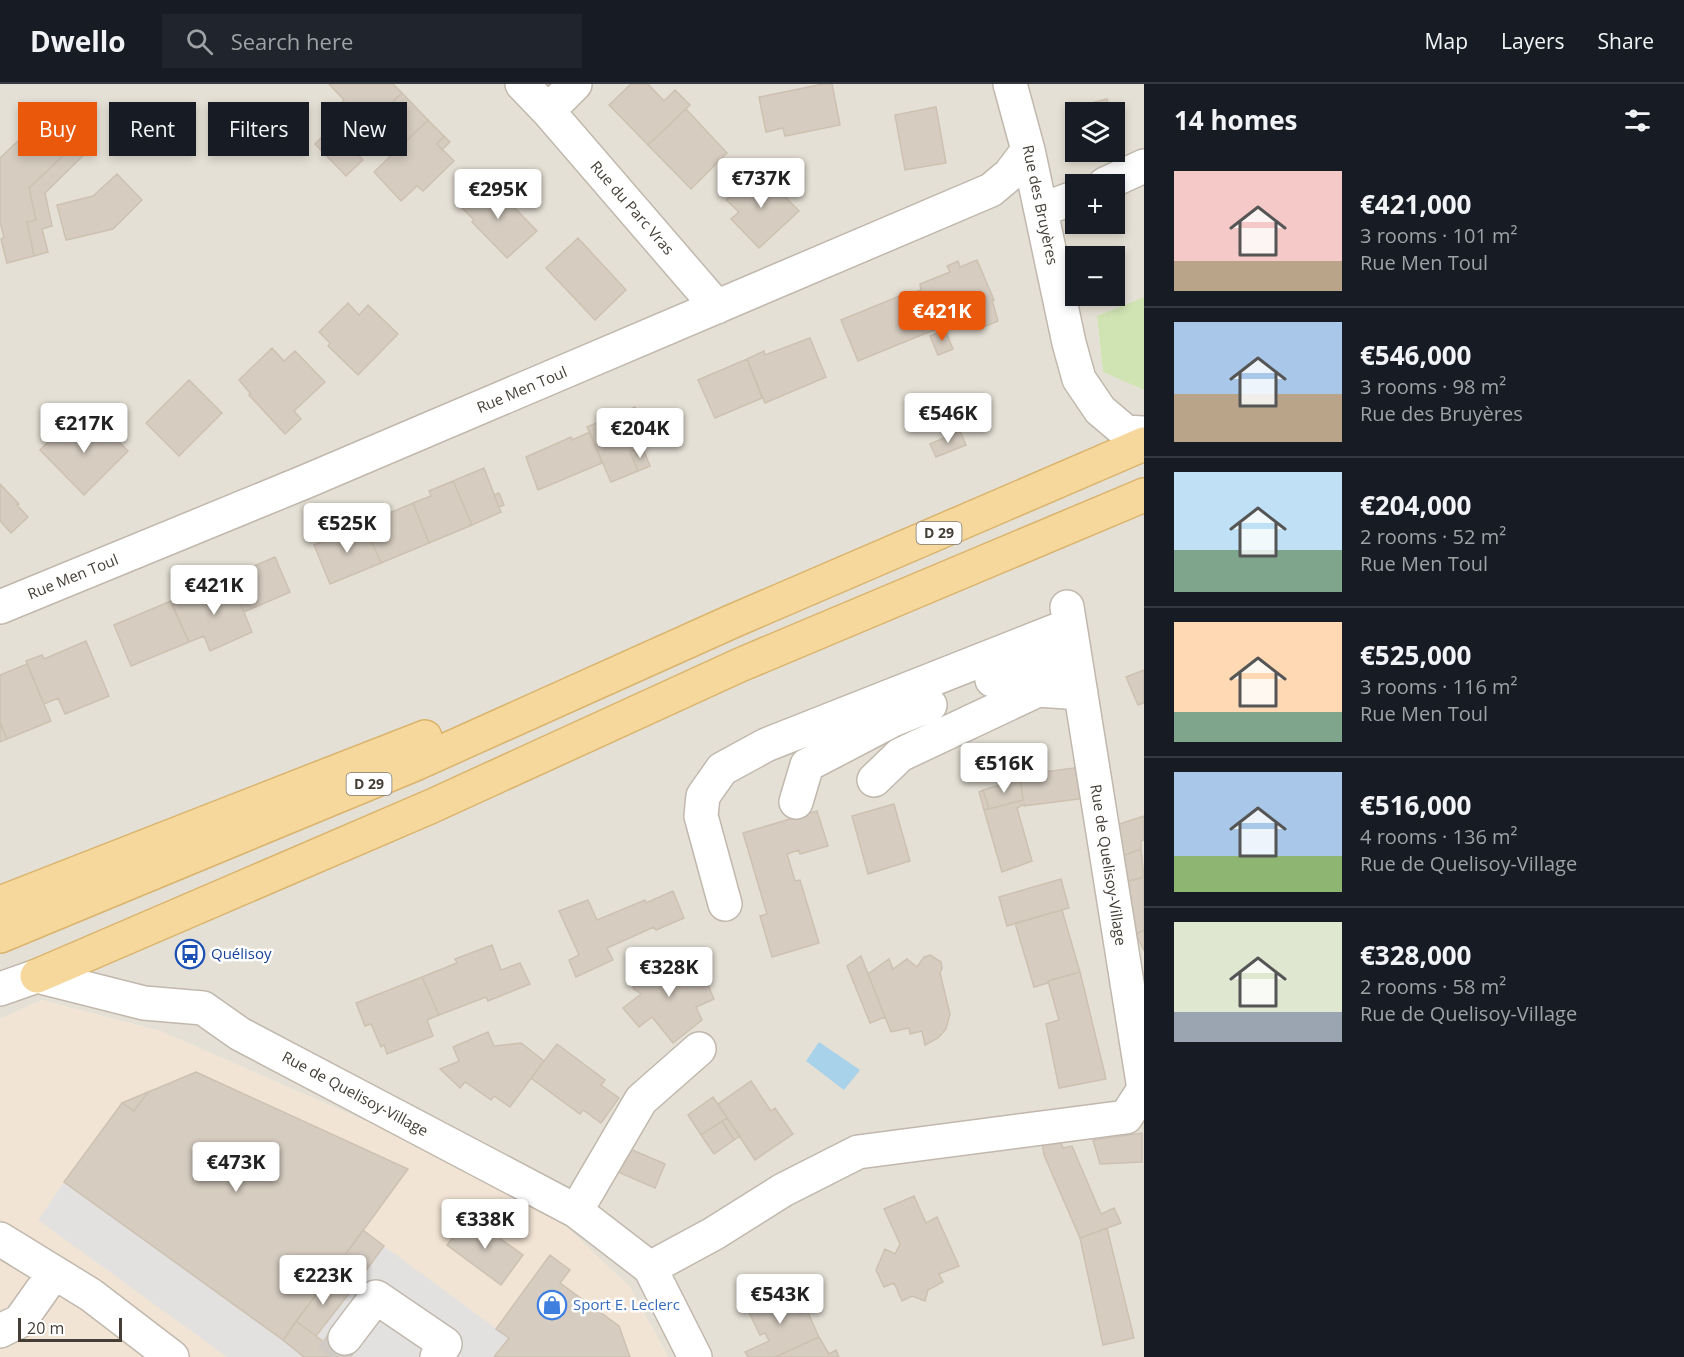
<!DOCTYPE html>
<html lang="en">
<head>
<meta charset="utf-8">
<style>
	:root { --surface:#171b24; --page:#20242c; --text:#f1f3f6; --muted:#9ea1a6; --line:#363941; --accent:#ea580c }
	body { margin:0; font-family:"Open Sans",sans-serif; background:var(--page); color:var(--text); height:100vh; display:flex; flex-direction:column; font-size:22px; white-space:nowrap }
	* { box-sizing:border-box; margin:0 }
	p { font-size:20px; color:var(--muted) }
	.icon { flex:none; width:33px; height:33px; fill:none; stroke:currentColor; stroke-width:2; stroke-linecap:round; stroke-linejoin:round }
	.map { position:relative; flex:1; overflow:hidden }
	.drawer { display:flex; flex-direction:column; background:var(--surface); width:540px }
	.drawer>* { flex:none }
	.banner { position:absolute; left:18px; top:18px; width:570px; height:54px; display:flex; gap:12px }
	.tools { position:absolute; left:1065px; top:18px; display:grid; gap:12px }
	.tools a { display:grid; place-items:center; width:60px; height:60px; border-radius:0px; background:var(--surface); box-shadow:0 3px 9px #0003; font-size:30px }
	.scale { position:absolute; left:18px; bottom:15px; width:104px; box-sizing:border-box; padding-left:6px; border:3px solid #443e36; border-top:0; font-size:16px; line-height:21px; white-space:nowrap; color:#443e36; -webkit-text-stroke:4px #fff; paint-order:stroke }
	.price { position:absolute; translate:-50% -51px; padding:0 14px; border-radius:6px; background:#fff; color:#222; font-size:20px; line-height:39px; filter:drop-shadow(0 2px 3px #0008) }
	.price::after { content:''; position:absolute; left:50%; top:36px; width:18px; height:14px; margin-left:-9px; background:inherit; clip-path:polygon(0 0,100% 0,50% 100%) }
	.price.current { background:var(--accent); color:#fff }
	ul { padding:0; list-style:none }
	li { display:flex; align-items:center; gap:18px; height:150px; padding:0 30px }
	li+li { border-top:2px solid var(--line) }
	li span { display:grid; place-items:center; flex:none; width:168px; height:120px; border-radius:0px; color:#555 }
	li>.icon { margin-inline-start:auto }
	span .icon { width:72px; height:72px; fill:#fffc; stroke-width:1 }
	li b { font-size:26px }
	h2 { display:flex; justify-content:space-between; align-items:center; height:72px; padding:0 30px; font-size:26px }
	.tag { padding:0 21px; border-radius:0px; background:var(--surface); box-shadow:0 3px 9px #0003; font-size:21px; line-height:54px }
	.tag.current { background:var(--accent); color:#fff }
	header { display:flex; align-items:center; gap:36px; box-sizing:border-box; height:84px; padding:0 30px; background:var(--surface); border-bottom:2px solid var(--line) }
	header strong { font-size:28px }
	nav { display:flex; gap:33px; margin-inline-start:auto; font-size:21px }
	.search { width:420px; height:54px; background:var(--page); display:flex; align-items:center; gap:15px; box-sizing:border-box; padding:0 21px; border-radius:0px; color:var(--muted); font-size:22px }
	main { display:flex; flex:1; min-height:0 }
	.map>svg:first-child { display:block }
	.residential { fill:#e5e0d5; fill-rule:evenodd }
	.commercial { fill:#f2e4d4 }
	.green { fill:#d0e3b3 }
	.parking { fill:#e3e1df }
	.water { fill:#a8d2ea }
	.building { fill:#d6ccc0; stroke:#cdc1b1; stroke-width:1.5 }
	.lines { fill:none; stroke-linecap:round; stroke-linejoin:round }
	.minor-tunnel { stroke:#cfcbc4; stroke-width:33; stroke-dasharray:33 16; stroke-linecap:butt }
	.minor-casing { stroke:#c0b8ad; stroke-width:36 }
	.major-casing { stroke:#dab46d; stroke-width:36 }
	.minor { stroke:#fff; stroke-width:33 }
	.major { stroke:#f6d89c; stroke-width:33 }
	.labels { text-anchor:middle; stroke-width:5; stroke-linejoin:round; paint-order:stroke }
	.shield { fill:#fff; stroke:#7c7872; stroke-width:1.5 }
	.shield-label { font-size:14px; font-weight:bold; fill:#443e36 }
	.street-label { font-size:15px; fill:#443e36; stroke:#fff }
	.transit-label { font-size:15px; fill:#164399; stroke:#fff; text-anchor:start }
	.shop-label { font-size:15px; fill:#366cbe; stroke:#fff; text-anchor:start }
</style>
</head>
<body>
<header>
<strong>Dwello</strong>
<div class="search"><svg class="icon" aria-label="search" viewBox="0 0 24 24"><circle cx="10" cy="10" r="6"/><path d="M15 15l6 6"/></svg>Search here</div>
<nav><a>Map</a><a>Layers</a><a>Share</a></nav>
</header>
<main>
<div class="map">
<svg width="1144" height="1273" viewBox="0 0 1144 1273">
	<rect width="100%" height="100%" fill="#f2eee7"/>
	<path class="residential" d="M 0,0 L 1144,0 L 1144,213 L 1097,232 L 1103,288 L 1144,306 L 1144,1273 L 668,1273 L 630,1203 L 425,1063 L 160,947 L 42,916 L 0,935 ZM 1076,28 L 1114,28 L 1114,68 L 1076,68 ZM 1076,100 L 1114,100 L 1114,140 L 1076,140 ZM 1076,172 L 1114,172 L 1114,212 L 1076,212 Z"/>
	<path class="commercial" d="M 42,916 L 160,947 L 425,1063 L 556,1133 L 630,1203 L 668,1273 L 0,1273 L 0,935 Z"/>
	<path class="green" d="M 1144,213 L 1144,306 L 1103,288 L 1097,232 Z"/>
	<path class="parking" d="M 64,1098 L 283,1256 L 290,1247 L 317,1252 L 384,1162 L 509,1254 L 494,1273 L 227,1273 L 38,1136 Z"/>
	<path class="water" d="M 819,958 L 860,986 L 844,1006 L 806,977 Z"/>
	<path class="building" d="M 329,0 L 393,0 L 402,9 L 355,53 L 331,29 L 344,16 Z
		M 631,0 L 648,0 L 664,17 L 675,6 L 690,21 L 648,61 L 609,21 Z
		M 823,0 L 832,0 L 840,41 L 785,52 L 783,44 L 766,48 L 759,13 Z
		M 402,9 L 428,36 L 395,68 L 368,40 Z
		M 1107,15 L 1111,28 L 1076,28 L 1076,42 L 1072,24 Z
		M 56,21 L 85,51 L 29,104 L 36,136 L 27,138 L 34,172 L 7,179 L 1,155 L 4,153 L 0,138 L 0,74 Z
		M 936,23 L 946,79 L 905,86 L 895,31 Z
		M 686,25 L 727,69 L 691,105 L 648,61 Z
		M 428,36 L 444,52 L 437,60 L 454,77 L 423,107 L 417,102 L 401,117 L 374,88 Z
		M 332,43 L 363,76 L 346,92 L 315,60 Z
		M 85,51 L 95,60 L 45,109 L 52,142 L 42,145 L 48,168 L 34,172 L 27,138 L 36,136 L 29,104 Z
		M 444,52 L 450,58 L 442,66 L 437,60 Z
		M 759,86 L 799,127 L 759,164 L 731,135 L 739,128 L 726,116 Z
		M 117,90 L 142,116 L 113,145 L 66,156 L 57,121 L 93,112 Z
		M 484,97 L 498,112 L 501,110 L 537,147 L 507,174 L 472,138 L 474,136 L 460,122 Z
		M 578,154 L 626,206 L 595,236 L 546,184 Z
		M 977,176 L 994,216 L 992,216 L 998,237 L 981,244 L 973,224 L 938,239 L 940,244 L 924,250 L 908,211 L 921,206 L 920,200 L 950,188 L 947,182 L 958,177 L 960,183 Z
		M 907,209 L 924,250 L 858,277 L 841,236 Z
		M 348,219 L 359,231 L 368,221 L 398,250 L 358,291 L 328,262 L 330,259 L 319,248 Z
		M 945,246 L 953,265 L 938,271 L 930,252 Z
		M 810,254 L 826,293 L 765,319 L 747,275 L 764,267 L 765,271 Z
		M 272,264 L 284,277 L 295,267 L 325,298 L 294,327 L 301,335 L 285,350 L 249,311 L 250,309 L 239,296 Z
		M 747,275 L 762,314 L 715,334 L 698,296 Z
		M 189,296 L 222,329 L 179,372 L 146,339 Z
		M 635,323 L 650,359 L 630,368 L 638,387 L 611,398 L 587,343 Z
		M 97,336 L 128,367 L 84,411 L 40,366 L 68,338 L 81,351 Z
		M 960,347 L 966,361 L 936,373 L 930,360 Z
		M 590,348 L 602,379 L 538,406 L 526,373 L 571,353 L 572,356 Z
		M 642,362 L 650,382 L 638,387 L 630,368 Z
		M 484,384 L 501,428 L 472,441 L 453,397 Z
		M 453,397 L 472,441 L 429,459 L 413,419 L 431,412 L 429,407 Z
		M 0,400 L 19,420 L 17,421 L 28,433 L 11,449 L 0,437 Z
		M 499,409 L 504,421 L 499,423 L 494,411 Z
		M 413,419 L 429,459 L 381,479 L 364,440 Z
		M 364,440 L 381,479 L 330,500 L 314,461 Z
		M 275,473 L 290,508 L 244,528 L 229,493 Z
		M 231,496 L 252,548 L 210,567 L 204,552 L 189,558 L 172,521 Z
		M 171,517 L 189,558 L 131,582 L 114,541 Z
		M 86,557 L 109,612 L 65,630 L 58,614 L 44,620 L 26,577 L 42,571 L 44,575 Z
		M 27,580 L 51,637 L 7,655 L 0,638 L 0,591 Z
		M 1144,586 L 1144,619 L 1138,621 L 1126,593 Z
		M 0,638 L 7,655 L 0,658 Z
		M 1082,683 L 1086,714 L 1024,722 L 1024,720 L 1017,724 L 1032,777 L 1002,788 L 984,726 L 1023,716 L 1020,691 Z
		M 1020,695 L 1023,716 L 989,725 L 983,706 Z
		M 983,706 L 989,725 L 984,726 L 979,708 Z
		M 894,720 L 910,777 L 868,790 L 852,732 Z
		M 817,727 L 828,762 L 800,770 L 799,766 L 787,770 L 795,797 L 800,796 L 819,859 L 772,873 L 760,832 L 767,830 L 743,749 Z
		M 1144,732 L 1144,756 L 1141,757 L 1141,765 L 1115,775 L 1110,743 Z
		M 1141,765 L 1144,793 L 1119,800 L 1112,776 Z
		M 1144,793 L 1144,846 L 1136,850 L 1119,800 Z
		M 1061,795 L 1069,824 L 1007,842 L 999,813 Z
		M 673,807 L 684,834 L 656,846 L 654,843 L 607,864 L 613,876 L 576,893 L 569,876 L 579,871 L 559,827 L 588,816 L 597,836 L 645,816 L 646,819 Z
		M 1062,826 L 1080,888 L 1048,897 L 1048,899 L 1034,903 L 1015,839 Z
		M 1144,846 L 1144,867 L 1136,850 Z
		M 492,861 L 501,886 L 520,879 L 530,900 L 488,917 L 486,913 L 439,931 L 422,893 L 457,879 L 455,875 Z
		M 930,871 L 941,878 L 942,884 L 940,889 L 950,930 L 946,945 L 938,954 L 925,961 L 922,947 L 910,950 L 909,944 L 891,948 L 868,890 L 889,875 L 893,885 L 907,875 L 917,883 L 924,873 Z
		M 861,872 L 885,933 L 870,939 L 847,882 Z
		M 697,875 L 714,915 L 696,923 L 702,936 L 673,959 L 652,933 L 639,943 L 623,924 L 641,910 L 634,905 L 627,888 L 649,878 L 655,893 Z
		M 1080,888 L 1106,995 L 1059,1004 L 1046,940 L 1059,936 L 1048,897 Z
		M 422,893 L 439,931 L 427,936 L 433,952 L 387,970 L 384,961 L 381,963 L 371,940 L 365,942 L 356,919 Z
		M 488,948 L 494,962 L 521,959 L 544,977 L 510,1023 L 494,1012 L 491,1016 L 465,998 L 460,1004 L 440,985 L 459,977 L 453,963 Z
		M 557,960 L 605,996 L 601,1001 L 619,1014 L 601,1039 L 583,1026 L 580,1030 L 531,994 Z
		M 196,988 L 408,1085 L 283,1256 L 64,1098 L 122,1019 L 134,1027 L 148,1008 Z
		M 751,997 L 771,1027 L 775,1024 L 793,1050 L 755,1076 L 718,1020 Z
		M 148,1008 L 134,1027 L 122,1019 Z
		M 713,1013 L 727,1034 L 701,1051 L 688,1031 Z
		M 727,1034 L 740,1052 L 734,1056 L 722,1037 Z
		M 722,1037 L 734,1056 L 714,1070 L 701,1051 Z
		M 1142,1049 L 1142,1078 L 1100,1080 L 1093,1056 Z
		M 1060,1056 L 1063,1064 L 1072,1062 L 1101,1130 L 1114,1124 L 1121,1139 L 1080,1154 L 1044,1071 L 1042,1058 Z
		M 630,1065 L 665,1080 L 655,1104 L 618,1088 Z
		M 914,1112 L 926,1139 L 937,1133 L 959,1182 L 939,1190 L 943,1198 L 928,1206 L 925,1217 L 912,1212 L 902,1217 L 894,1199 L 884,1203 L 876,1186 L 885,1165 L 895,1170 L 900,1160 L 884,1125 Z
		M 469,1132 L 523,1171 L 501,1201 L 447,1161 Z
		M 1107,1144 L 1134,1254 L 1103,1261 L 1080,1154 Z
		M 363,1146 L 384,1162 L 351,1207 L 330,1192 Z
		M 550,1171 L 570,1186 L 560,1199 L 619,1242 L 630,1273 L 494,1273 L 509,1254 L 496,1245 Z
		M 330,1192 L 351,1207 L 316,1252 L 296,1237 Z
		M 797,1202 L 807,1226 L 800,1230 L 788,1206 Z
		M 788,1206 L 800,1230 L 807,1226 L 819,1253 L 775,1273 L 748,1273 L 745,1268 L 769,1257 L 765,1249 L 760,1251 L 745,1220 L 766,1210 L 769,1214 Z
		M 296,1237 L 344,1273 L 304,1273 L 283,1256 Z
		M 819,1253 L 829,1270 L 836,1266 L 839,1273 L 775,1273 Z"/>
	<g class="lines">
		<path class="minor-tunnel" d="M 331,1273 L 345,1254"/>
		<g class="minor-casing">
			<path id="minor" d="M 522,0 L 548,27 L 717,223
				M 1010,0 L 1028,66 L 1069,259 L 1079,295 L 1100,326 L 1126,348 L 1144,349
				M 548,27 L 575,0
				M 1105,100 L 1144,82
				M 1041,126 L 1076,113
				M 0,523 L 307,397 L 991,106 L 1010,90 L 1028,66
				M 992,596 L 1029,581 L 1076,579
				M 874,696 L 900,671 L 1038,606 L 1081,609
				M 796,718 L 807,681 L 893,636 L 930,621
				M 725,820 L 701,732 L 703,712 L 722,685 L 766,661 L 1070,541
				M 0,905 L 37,892 L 144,919 L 203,924 L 240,950 L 576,1127 L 650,1184 L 695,1273
				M 576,1127 L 641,1016 L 699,965
				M 0,1155 L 91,1211 L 172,1273
				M 650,1184 L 713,1150 L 783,1106 L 858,1068 L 1126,1033 L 1144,1005 L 1067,523
				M 0,1247 L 20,1237 L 54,1189
				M 345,1254 L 376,1213 L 445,1260 L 437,1273"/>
		</g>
		<g class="major-casing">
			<path id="major" d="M 0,819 L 425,653
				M 0,852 L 415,680 L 733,537 L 1144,360
				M 37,892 L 432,722 L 740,581 L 1144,411"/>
		</g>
		<use href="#minor" class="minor"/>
		<use href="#major" class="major"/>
	</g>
	<defs>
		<g id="bus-ring" transform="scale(1.5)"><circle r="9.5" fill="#fff" stroke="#1a4fb4" stroke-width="1.5"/><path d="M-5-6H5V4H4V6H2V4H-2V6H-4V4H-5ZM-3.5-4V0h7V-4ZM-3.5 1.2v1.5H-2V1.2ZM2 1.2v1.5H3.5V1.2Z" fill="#1a4fb4"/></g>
		<g id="shop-ring" transform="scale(1.5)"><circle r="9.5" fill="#fff" stroke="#3f7fe0" stroke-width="1.5"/><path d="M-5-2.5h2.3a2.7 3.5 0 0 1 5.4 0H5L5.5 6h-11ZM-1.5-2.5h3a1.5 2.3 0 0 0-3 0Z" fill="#3f7fe0"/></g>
	</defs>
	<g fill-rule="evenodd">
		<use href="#bus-ring" x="190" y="870"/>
		<use href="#shop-ring" x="552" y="1221"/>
	</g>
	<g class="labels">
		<g class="shield">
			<rect x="916.5" y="438" width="45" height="22" rx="4.5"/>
			<rect x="346.5" y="689" width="45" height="22" rx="4.5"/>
		</g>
		<g class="shield-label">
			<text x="939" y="454">D 29</text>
			<text x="369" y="705">D 29</text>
		</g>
		<g class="street-label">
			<text transform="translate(1040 121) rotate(78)" y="5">Rue des Bruyères</text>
			<text transform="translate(632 124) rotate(49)" y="5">Rue du Parc Vras</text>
			<text transform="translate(522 306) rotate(-23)" y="5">Rue Men Toul</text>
			<text transform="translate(73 493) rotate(-22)" y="5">Rue Men Toul</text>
			<text transform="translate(1108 781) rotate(81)" y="5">Rue de Quelisoy-Village</text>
			<text transform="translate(355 1010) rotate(28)" y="5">Rue de Quelisoy-Village</text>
		</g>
		<g class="transit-label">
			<text x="211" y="875">Quélisoy</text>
		</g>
		<g class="shop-label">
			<text x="573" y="1226">Sport E. Leclerc</text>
		</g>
	</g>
</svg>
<div class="tools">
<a><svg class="icon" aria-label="layers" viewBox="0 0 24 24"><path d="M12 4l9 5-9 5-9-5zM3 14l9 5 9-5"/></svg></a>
<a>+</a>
<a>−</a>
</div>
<div class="scale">20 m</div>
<b class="price" style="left:761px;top:125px">€737K</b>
<b class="price" style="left:498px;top:136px">€295K</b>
<b class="price current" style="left:942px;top:258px">€421K</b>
<b class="price" style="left:948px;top:360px">€546K</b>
<b class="price" style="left:84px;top:370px">€217K</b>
<b class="price" style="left:640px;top:375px">€204K</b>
<b class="price" style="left:347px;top:470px">€525K</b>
<b class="price" style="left:214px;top:532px">€421K</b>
<b class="price" style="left:1004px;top:710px">€516K</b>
<b class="price" style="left:669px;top:914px">€328K</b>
<b class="price" style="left:236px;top:1109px">€473K</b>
<b class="price" style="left:485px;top:1166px">€338K</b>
<b class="price" style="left:323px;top:1222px">€223K</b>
<b class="price" style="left:780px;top:1241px">€543K</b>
<div class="banner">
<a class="tag current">Buy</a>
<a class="tag">Rent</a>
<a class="tag">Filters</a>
<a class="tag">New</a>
</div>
</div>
<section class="drawer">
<h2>14 homes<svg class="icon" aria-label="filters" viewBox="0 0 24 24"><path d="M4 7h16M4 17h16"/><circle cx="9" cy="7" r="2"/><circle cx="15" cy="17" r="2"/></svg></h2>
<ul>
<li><span style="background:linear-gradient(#f6c9c9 75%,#b9a48a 0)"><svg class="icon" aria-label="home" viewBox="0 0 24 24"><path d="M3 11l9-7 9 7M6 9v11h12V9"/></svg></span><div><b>€421,000</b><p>3 rooms · 101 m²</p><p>Rue Men Toul</p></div></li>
<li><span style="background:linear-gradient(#a9c7e8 60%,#b9a48a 0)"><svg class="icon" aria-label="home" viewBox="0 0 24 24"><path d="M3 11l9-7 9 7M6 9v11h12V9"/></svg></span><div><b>€546,000</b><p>3 rooms · 98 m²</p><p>Rue des Bruyères</p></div></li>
<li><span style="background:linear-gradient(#bfe0f5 65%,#7fa58c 0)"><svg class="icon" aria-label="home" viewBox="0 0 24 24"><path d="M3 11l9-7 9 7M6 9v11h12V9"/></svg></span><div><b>€204,000</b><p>2 rooms · 52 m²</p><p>Rue Men Toul</p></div></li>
<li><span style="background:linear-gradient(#ffd9b3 75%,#7fa58c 0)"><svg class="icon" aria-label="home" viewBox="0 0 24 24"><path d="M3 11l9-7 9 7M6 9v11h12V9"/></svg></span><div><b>€525,000</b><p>3 rooms · 116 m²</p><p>Rue Men Toul</p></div></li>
<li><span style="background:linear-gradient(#a9c7e8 70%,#8fb573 0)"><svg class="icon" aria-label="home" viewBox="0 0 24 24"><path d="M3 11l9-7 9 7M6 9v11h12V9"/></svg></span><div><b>€516,000</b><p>4 rooms · 136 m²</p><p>Rue de Quelisoy-Village</p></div></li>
<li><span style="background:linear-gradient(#dfe7d0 75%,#9aa5b1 0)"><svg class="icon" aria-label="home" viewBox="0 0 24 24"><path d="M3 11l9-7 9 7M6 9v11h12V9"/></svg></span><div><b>€328,000</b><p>2 rooms · 58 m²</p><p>Rue de Quelisoy-Village</p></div></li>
</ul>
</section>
</main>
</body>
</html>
